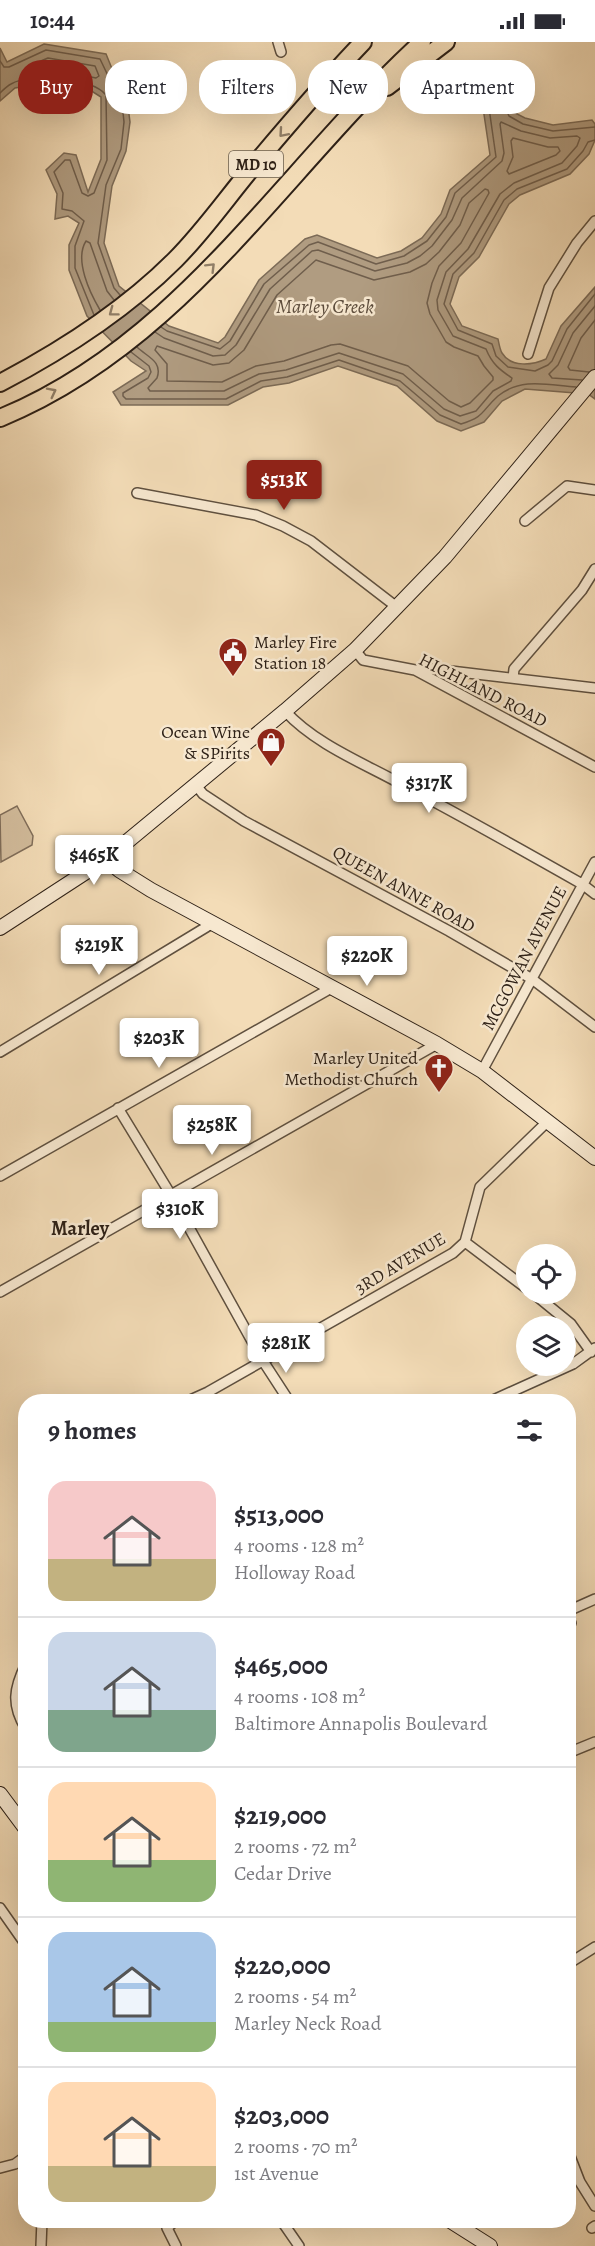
<!DOCTYPE html>
<html lang="en">
<head>
<meta charset="utf-8">
<style>
	:root { --surface:#fff; --page:#f2f2f3; --text:#2b2b33; --muted:#7c7c81; --line:#e1e1e2; --accent:#8f2418 }
	body { margin:0; font-family:Alegreya,serif; background:var(--page); color:var(--text); height:100vh; display:flex; flex-direction:column; font-size:22px; white-space:nowrap }
	* { box-sizing:border-box; margin:0 }
	p { font-size:20px; color:var(--muted) }
	.icon { flex:none; width:33px; height:33px; fill:none; stroke:currentColor; stroke-width:2; stroke-linecap:round; stroke-linejoin:round }
	.map { position:relative; flex:1; overflow:hidden }
	.sheet { position:absolute; left:18px; top:1352px; width:558px; height:834px; display:flex; flex-direction:column; background:var(--surface); border-radius:24px; box-shadow:0 6px 24px #0002 }
	.sheet>* { flex:none }
	.hud { position:absolute; left:18px; top:18px; width:560px; height:54px; display:flex; gap:12px }
	.fabs { position:absolute; left:516px; top:1202px; display:grid; gap:12px }
	.fabs a { display:grid; place-items:center; width:60px; height:60px; border-radius:50%; background:var(--surface); box-shadow:0 6px 24px #0002; font-size:30px }
	.price { position:absolute; translate:-50% -51px; padding:0 14px; border-radius:6px; background:#fff; color:#222; font-size:20px; line-height:39px; filter:drop-shadow(0 2px 3px #0008) }
	.price::after { content:''; position:absolute; left:50%; top:36px; width:18px; height:14px; margin-left:-9px; background:inherit; clip-path:polygon(0 0,100% 0,50% 100%) }
	.price.active { background:var(--accent); color:#fff }
	ul { padding:0; list-style:none }
	li { display:flex; align-items:center; gap:18px; height:150px; padding:0 30px }
	li+li { border-top:2px solid var(--line) }
	li span { display:grid; place-items:center; flex:none; width:168px; height:120px; border-radius:18px; color:#555 }
	li>.icon { margin-inline-start:auto }
	span .icon { width:72px; height:72px; fill:#fffc; stroke-width:1 }
	li b { font-size:26px }
	h2 { display:flex; justify-content:space-between; align-items:center; height:72px; padding:0 30px; font-size:26px }
	.chip { padding:0 21px; border-radius:24px; background:var(--surface); box-shadow:0 6px 24px #0002; font-size:21px; line-height:54px }
	.chip.active { background:var(--accent); color:#fff }
	.status { display:flex; justify-content:space-between; align-items:center; height:42px; padding:0 30px; background:var(--surface); direction:ltr }
	.status svg { height:16px; fill:currentColor }
	.map>svg:first-child { display:block }
	.green { fill:#d2bc9c; stroke:#806e5a; stroke-width:1.5 }
	.water { fill:#b09c81; stroke:#7c6b57; stroke-width:1.5 }
	.lines { fill:none; stroke-linecap:round; stroke-linejoin:round }
	.shore { stroke:#6f5e4c; stroke-width:1.5 }
	.street-casing { stroke:#5f503f; stroke-width:12 }
	.secondary-casing { stroke:#2e2117; stroke-width:16 }
	.highway-casing { stroke:#2e2117; stroke-width:20 }
	.street { stroke:#f7e8d0; stroke-width:9 }
	.secondary { stroke:#f7e8d0; stroke-width:14 }
	.highway { stroke:#f3dcb7; stroke-width:16 }
	.oneway { stroke:#907e67 }
	.labels { text-anchor:middle; stroke-width:5; stroke-linejoin:round; paint-order:stroke }
	.shield { fill:#f7e8d0; stroke:#6a5d4e; stroke-width:1.5 }
	.shield-label { font-size:16px; font-weight:bold; fill:#2e2117 }
	.poi-label { font-size:18px; fill:#2e2117; stroke:#f7e8d0; text-anchor:end }
	.street-label { font-size:18px; fill:#2e2117; stroke:#f7e8d0 }
	.water-label { font-size:20px; font-style:italic; fill:#5c4c3c; stroke:#f7e8d0 }
	.neighbourhood-label { font-size:20px; font-weight:bold; fill:#2e2117; stroke:#f7e8d0 }
</style>
</head>
<body>
<div class="status"><b>10:44</b><svg viewBox="0 0 49 12"><path d="M0 12V9h3v3zM5 12V6h3v6zM10 12V3h3v9zM15 12V0h3v12zM26 1h20v11H26zM47 4h2v5h-2z"/></svg></div>
<div class="map">
<svg width="595" height="2204" viewBox="0 0 595 2204">
	<rect width="100%" height="100%" fill="#f3dcb7"/>
	<filter id="stains"><feTurbulence type="fractalNoise" baseFrequency=".00333" numOctaves="4"/><feColorMatrix values="0 0 0 0 .2 0 0 0 0 .09 0 0 0 0 .02 0 0 0 .5 -.17"/></filter>
	<radialGradient id="worn" r=".72"><stop offset=".6" stop-color="#630" stop-opacity="0"/><stop offset="1" stop-color="#630" stop-opacity=".3"/></radialGradient>
	<path class="green" d="M 17,764 L 33,794 L 32,803 L 1,820 L 0,773 Z"/>
	<path class="water" d="M 44,2 L 106,12 L 117,39 L 126,49 L 130,80 L 126,109 L 112,144 L 104,201 L 119,244 L 169,284 L 218,301 L 225,295 L 259,238 L 305,197 L 317,193 L 377,216 L 401,209 L 422,196 L 441,172 L 450,148 L 490,113 L 482,59 L 484,44 L 494,37 L 503,46 L 513,70 L 525,76 L 553,83 L 592,78 L 595,82 L 595,98 L 589,112 L 570,132 L 520,153 L 509,162 L 479,215 L 459,235 L 450,262 L 462,284 L 498,297 C 499,302 500,308 502,311 C 511,326 533,323 546,317 L 561,284 L 595,245 L 595,357 L 588,352 L 525,347 L 502,359 L 484,380 L 461,389 L 437,379 L 397,344 L 338,324 L 289,341 L 263,345 L 228,363 L 121,363 L 113,350 L 146,329 L 131,319 L 87,274 L 69,228 L 69,203 L 79,181 L 68,174 L 55,177 L 57,152 L 46,128 L 64,111 L 76,113 L 88,150 L 101,117 L 101,55 L 90,48 L 52,40 L 15,46 L 0,59 L 0,6 L 7,20 Z"/>
	<g class="lines">
		<path class="shore" d="M 48,16 L 95,24 L 99,34 L 96,36 L 53,27 L 31,30 L 28,28 L 29,24 Z
			M 0,19 L 4,25 L 9,25 L 46,8 L 100,17 L 112,42 L 121,52 L 124,80 L 121,107 L 106,143 L 98,201 L 114,246 L 120,253
			M 0,51 C 3,48 7,44 11,42 C 31,30 92,35 106,53 L 107,118 L 94,151 L 88,154 L 82,151 L 70,118 L 65,118 L 54,130 L 63,151 L 62,167 L 72,169 L 84,179 L 75,204 L 75,226 L 94,273
			M 513,96 L 548,105 L 558,105 L 560,109 L 556,113 L 509,132 L 507,129 L 513,115 L 511,99 Z
			M 595,98 L 588,100 L 583,109 L 567,127 L 517,147 L 504,158 L 474,211 L 453,232 L 444,262 L 458,288 L 492,302 L 496,314 L 508,325 L 535,329 L 548,323 L 552,319 L 567,287 L 595,252
			M 485,147 L 488,148 L 489,151 L 461,201 L 439,224 L 432,241 L 427,261 L 430,272 L 446,300 L 454,305 L 478,314 L 484,324 L 493,335 L 493,338 L 470,361 L 461,365 L 449,359 L 408,324 L 340,302 L 331,303 L 284,319 L 256,324 L 222,340 L 167,339 L 167,322 L 155,308 L 157,304 L 213,323 L 229,321 L 244,308 L 277,253 L 316,218 L 374,238 L 410,230 L 426,222 L 439,210 L 460,183 L 469,161 Z
			M 100,268 C 90,251 74,218 86,199 L 90,201 L 107,249 L 114,258
			M 161,285 L 167,289 L 220,307 L 230,299 L 264,242 L 309,203 L 318,200 L 376,222 L 404,214 L 427,199 L 446,175 L 455,151 L 496,115 L 488,59 L 492,46 L 498,50 L 509,74 L 523,82 L 553,89 L 595,85
			M 137,305 C 147,315 163,319 157,336 L 148,346 L 150,349 L 224,349 L 259,332 L 286,328 L 339,311 L 403,332 L 444,367 L 460,374 L 476,369 L 493,349 L 511,339 L 512,336 C 500,328 492,322 486,307 L 453,294 L 438,268 L 437,258 L 446,230 L 468,207 L 500,152 L 514,141 L 562,121 L 577,104 L 580,96 L 577,94 L 550,96 L 521,89 L 501,80 L 500,82 L 504,111 L 502,119 L 462,156 L 452,178 L 432,204 L 420,214 L 407,221 L 375,229 L 318,208 L 312,209 L 270,247 L 236,303 L 225,313 L 213,314 L 164,296 L 155,290
			M 131,310 L 149,324 L 151,330 L 148,336 L 123,351 L 123,354 L 126,357 L 226,357 L 261,339 L 287,335 L 339,318 L 400,339 L 440,373 L 461,382 C 486,374 481,369 498,354 C 521,335 548,343 576,345
			M 589,330 L 570,328 L 568,325 L 581,296 L 595,278
			M 582,338 L 552,336 L 549,332 L 558,323 L 573,291 L 595,264"/>
		<g class="street-casing">
			<path id="street" d="M 278,0 L 281,10
				M 528,312 L 549,246 L 577,201 L 595,179
				M 137,451 L 256,473 L 283,484 L 311,499 L 398,566
				M 525,479 L 567,444 L 595,448
				M 355,608 L 363,618 L 415,628 L 595,725
				M 418,628 L 434,627 L 595,646
				M 513,636 L 514,627 L 582,548 L 595,527
				M 285,669 C 315,702 363,721 401,742 C 462,774 522,808 582,842 L 595,852
				M 195,742 L 203,752 L 244,779 L 449,889 L 532,937 L 595,985
				M 0,1010 L 213,881
				M 482,1029 L 595,820
				M 118,1066 L 171,1153 L 263,1319 L 289,1359
				M 0,1134 L 333,945
				M 465,1200 L 526,1246
				M 0,1250 L 437,1002
				M 533,1251 L 571,1282 L 591,1310
				M 188,1359 L 208,1350 L 453,1211 L 465,1200 L 480,1145 L 548,1079
				M 491,1359 L 573,1322 L 595,1306
				M 568,1569 L 595,1557
				M 568,1577 L 571,1581
				M 26,1622 C 14,1646 11,1663 26,1687
				M 568,1711 L 595,1700
				M 0,1866 L 26,1903
				M 568,1922 L 595,1905
				M 568,2109 L 580,2140 L 595,2164
				M 0,2126 L 15,2122 L 26,2114
				M 281,2178 L 299,2204
				M 592,2186 L 595,2184
				M 41,2204 L 42,2178
				M 176,2204 L 167,2186 L 176,2178"/>
		</g>
		<g class="secondary-casing">
			<path id="secondary" d="M 106,817 L 119,828 L 151,848 L 437,1002 L 482,1029 L 595,1116
				M 0,886 L 106,817 L 285,669 L 355,608 L 445,515 L 595,335
				M 0,1752 L 26,1787
				M 449,2178 L 490,2204"/>
		</g>
		<g class="highway-casing">
			<path id="highway" d="M 387,45 L 446,0
				M 0,341 C 63,308 125,268 175,218 C 203,190 226,157 251,127 C 287,84 324,41 363,0
				M 0,376 C 183,301 282,128 422,0"/>
		</g>
		<use href="#street" class="street"/>
		<use href="#secondary" class="secondary"/>
		<use href="#highway" class="highway"/>
	</g>
	<defs><path id="oneway-chevron" d="M-2-3.5L2.5 0L-2 3.5" fill="none" stroke-width="1.6" stroke-linecap="round" stroke-linejoin="round" transform="scale(1.5)"/></defs>
	<g class="oneway">
		<use href="#oneway-chevron" transform="translate(283 91) rotate(131)"/>
		<use href="#oneway-chevron" transform="translate(211 225) rotate(-45)"/>
		<use href="#oneway-chevron" transform="translate(113 270) rotate(143)"/>
		<use href="#oneway-chevron" transform="translate(52 350) rotate(-27)"/>
	</g>
	<defs>
		<g id="civic-pin" transform="scale(1.5)"><path d="M0 17L-7.5 6A9.5 9.5 0 1 1 7.5 6Z" fill="#8f2418" stroke="#f7e8d0"/><path d="M-.6-6.5H3V-4.5H.6V-3L4-1V1h2V6H-6V1h2V-1L-.6-3ZM-1.2 2.5V6h2.4V2.5Z" fill="#fff"/></g>
		<g id="shop-pin" transform="scale(1.5)"><path d="M0 17L-7.5 6A9.5 9.5 0 1 1 7.5 6Z" fill="#8f2418" stroke="#f7e8d0"/><path d="M-5-2.5h2.3a2.7 3.5 0 0 1 5.4 0H5L5.5 6h-11ZM-1.5-2.5h3a1.5 2.3 0 0 0-3 0Z" fill="#fff"/></g>
		<g id="church-pin" transform="scale(1.5)"><path d="M0 17L-7.5 6A9.5 9.5 0 1 1 7.5 6Z" fill="#8f2418" stroke="#f7e8d0"/><path d="M-1.2-6h2.4v3.5h3.3v2.4h-3.3V6h-2.4V-.1h-3.3v-2.4h3.3Z" fill="#fff"/></g>
	</defs>
	<g fill-rule="evenodd">
		<use href="#civic-pin" x="233" y="610"/>
		<use href="#shop-pin" x="271" y="700"/>
		<use href="#church-pin" x="439" y="1026"/>
	</g>
	<g class="labels">
		<rect class="shield" x="229" y="109" width="54" height="26" rx="4.5"/>
		<g class="shield-label">
			<text x="256" y="128">MD 10</text>
		</g>
		<g class="poi-label">
			<text x="254" y="606" text-anchor="start">Marley Fire<tspan x="254" dy="21">Station 18</tspan></text>
			<text x="250" y="696">Ocean Wine<tspan x="250" dy="21">&amp; SPirits</tspan></text>
			<text x="418" y="1022">Marley United<tspan x="418" dy="21">Methodist Church</tspan></text>
		</g>
		<g class="street-label">
			<text transform="translate(483 648) rotate(27)" y="6">HIGHLAND ROAD</text>
			<text transform="translate(404 847) rotate(29)" y="6">QUEEN ANNE ROAD</text>
			<text transform="translate(524 916) rotate(-62)" y="6">MCGOWAN AVENUE</text>
			<text transform="translate(400 1221) rotate(-31)" y="6">3RD AVENUE</text>
		</g>
		<g class="water-label">
			<text x="325" y="271">Marley Creek</text>
		</g>
		<g class="neighbourhood-label">
			<text x="80" y="1193">Marley</text>
		</g>
	</g>
	<rect width="100%" height="100%" filter="url(#stains)"/>
	<rect width="100%" height="100%" fill="url(#worn)"/>
</svg>
<div class="fabs">
<a><svg class="icon" aria-label="locate" viewBox="0 0 24 24"><circle cx="12" cy="12" r="6"/><path d="M12 2v4M12 18v4M2 12h4M18 12h4"/></svg></a>
<a><svg class="icon" aria-label="layers" viewBox="0 0 24 24"><path d="M12 4l9 5-9 5-9-5zM3 14l9 5 9-5"/></svg></a>
</div>
<b class="price active" style="left:284px;top:469px">$513K</b>
<b class="price" style="left:429px;top:772px">$317K</b>
<b class="price" style="left:94px;top:844px">$465K</b>
<b class="price" style="left:99px;top:934px">$219K</b>
<b class="price" style="left:367px;top:945px">$220K</b>
<b class="price" style="left:159px;top:1027px">$203K</b>
<b class="price" style="left:212px;top:1114px">$258K</b>
<b class="price" style="left:180px;top:1198px">$310K</b>
<b class="price" style="left:286px;top:1332px">$281K</b>
<div class="hud">
<a class="chip active">Buy</a>
<a class="chip">Rent</a>
<a class="chip">Filters</a>
<a class="chip">New</a>
<a class="chip">Apartment</a>
</div>
<section class="sheet">
<h2>9 homes<svg class="icon" aria-label="filters" viewBox="0 0 24 24"><path d="M4 7h16M4 17h16"/><circle cx="9" cy="7" r="2"/><circle cx="15" cy="17" r="2"/></svg></h2>
<ul>
<li><span style="background:linear-gradient(#f6c9c9 65%,#c2b280 0)"><svg class="icon" aria-label="home" viewBox="0 0 24 24"><path d="M3 11l9-7 9 7M6 9v11h12V9"/></svg></span><div><b>$513,000</b><p>4 rooms · 128 m²</p><p>Holloway Road</p></div></li>
<li><span style="background:linear-gradient(#c9d6e8 65%,#7fa58c 0)"><svg class="icon" aria-label="home" viewBox="0 0 24 24"><path d="M3 11l9-7 9 7M6 9v11h12V9"/></svg></span><div><b>$465,000</b><p>4 rooms · 108 m²</p><p>Baltimore Annapolis Boulevard</p></div></li>
<li><span style="background:linear-gradient(#ffd9b3 65%,#8fb573 0)"><svg class="icon" aria-label="home" viewBox="0 0 24 24"><path d="M3 11l9-7 9 7M6 9v11h12V9"/></svg></span><div><b>$219,000</b><p>2 rooms · 72 m²</p><p>Cedar Drive</p></div></li>
<li><span style="background:linear-gradient(#a9c7e8 75%,#8fb573 0)"><svg class="icon" aria-label="home" viewBox="0 0 24 24"><path d="M3 11l9-7 9 7M6 9v11h12V9"/></svg></span><div><b>$220,000</b><p>2 rooms · 54 m²</p><p>Marley Neck Road</p></div></li>
<li><span style="background:linear-gradient(#ffd9b3 70%,#c2b280 0)"><svg class="icon" aria-label="home" viewBox="0 0 24 24"><path d="M3 11l9-7 9 7M6 9v11h12V9"/></svg></span><div><b>$203,000</b><p>2 rooms · 70 m²</p><p>1st Avenue</p></div></li>
</ul>
</section>
</div>
</body>
</html>
